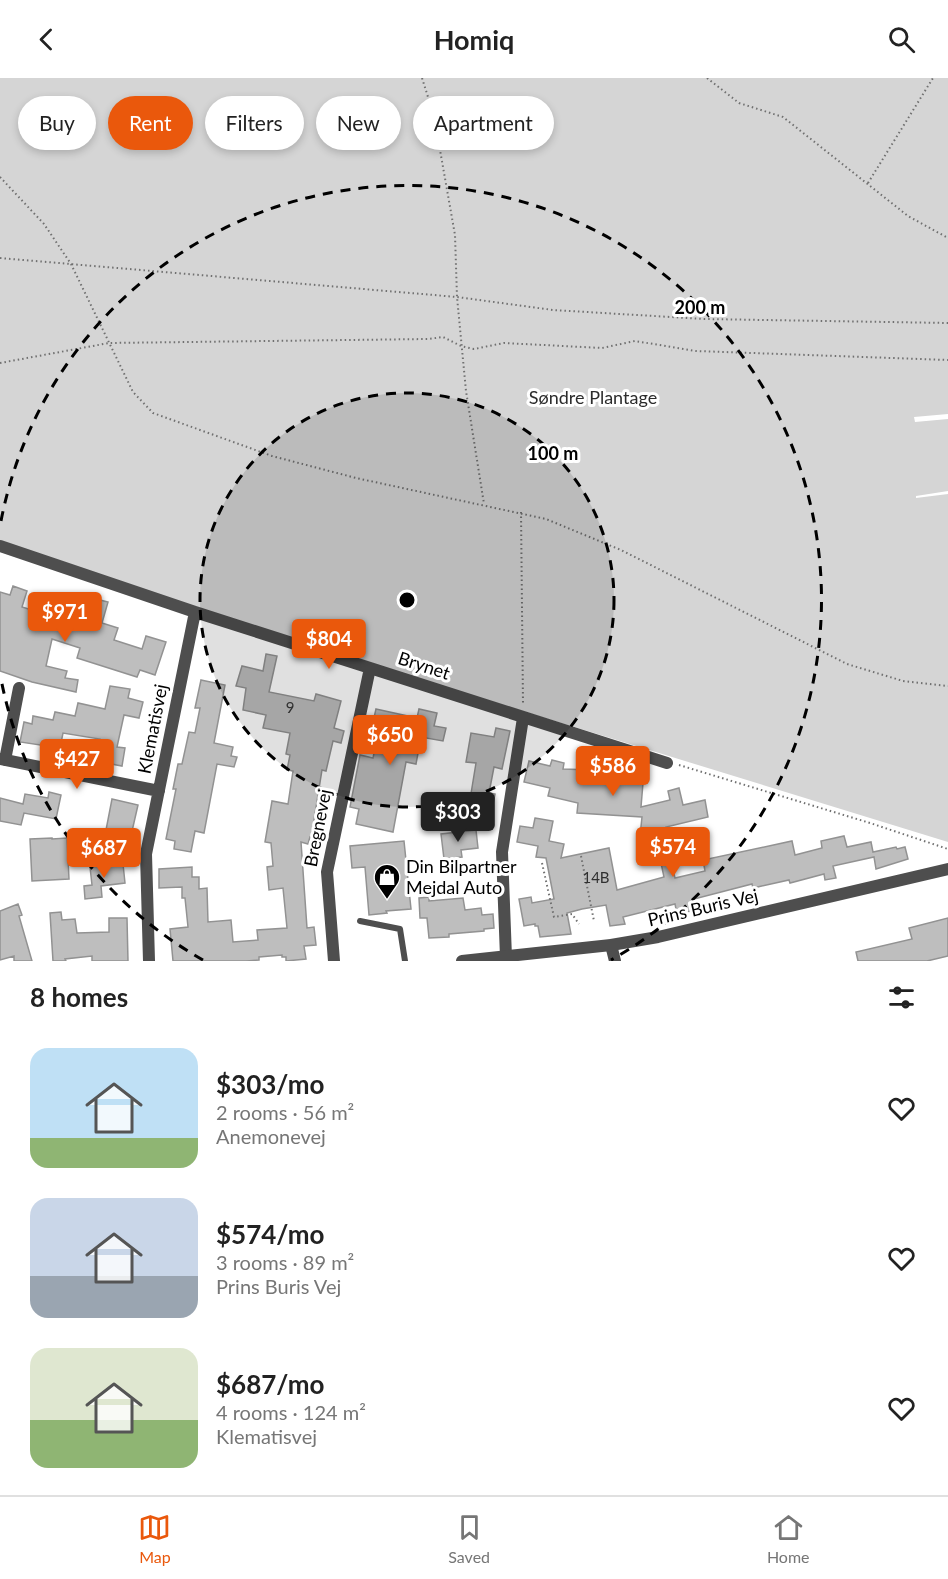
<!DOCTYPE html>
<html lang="en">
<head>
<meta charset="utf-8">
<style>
	:root { --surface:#fff; --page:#f6f6f6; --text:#222; --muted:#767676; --line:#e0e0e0; --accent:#ea580c }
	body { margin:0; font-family:Lato,sans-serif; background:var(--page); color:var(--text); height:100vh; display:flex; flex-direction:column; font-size:22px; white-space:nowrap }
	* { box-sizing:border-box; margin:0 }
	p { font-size:20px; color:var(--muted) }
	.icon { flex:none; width:33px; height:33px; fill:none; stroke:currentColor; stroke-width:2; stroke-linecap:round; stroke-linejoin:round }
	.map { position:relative; height:883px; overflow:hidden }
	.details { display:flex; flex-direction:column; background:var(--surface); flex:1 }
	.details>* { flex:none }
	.banner { position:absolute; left:18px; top:18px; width:600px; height:54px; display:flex; gap:12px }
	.price { position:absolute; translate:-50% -51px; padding:0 14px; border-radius:6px; background:var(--accent); color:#fff; font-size:20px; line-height:39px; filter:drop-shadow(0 2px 3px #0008) }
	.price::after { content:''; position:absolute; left:50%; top:36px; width:18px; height:14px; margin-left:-9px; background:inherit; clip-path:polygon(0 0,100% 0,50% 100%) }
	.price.active { background:#222; color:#fff }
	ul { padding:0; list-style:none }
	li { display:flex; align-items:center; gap:18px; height:150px; padding:0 30px }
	li span { display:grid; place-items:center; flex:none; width:168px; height:120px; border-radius:18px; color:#555 }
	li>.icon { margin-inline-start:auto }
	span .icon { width:72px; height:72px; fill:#fffc; stroke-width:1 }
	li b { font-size:26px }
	h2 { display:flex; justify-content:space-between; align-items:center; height:72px; padding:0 30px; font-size:26px }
	.pill { padding:0 21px; border-radius:27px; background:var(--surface); box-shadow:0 3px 9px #0003; font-size:21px; line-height:54px }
	.pill.active { background:var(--accent); color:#fff }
	header { display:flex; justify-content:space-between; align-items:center; height:78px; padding:0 30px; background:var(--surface); font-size:27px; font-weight:700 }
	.tab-bar { display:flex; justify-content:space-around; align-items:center; height:84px; border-top:2px solid var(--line); background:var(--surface); font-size:16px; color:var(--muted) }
	.tab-bar a { display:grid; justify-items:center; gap:3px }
	.tab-bar .active { color:var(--accent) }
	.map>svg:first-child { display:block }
	.green { fill:#d5d5d5 }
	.building { fill:#bebebe; stroke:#929292; stroke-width:1.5 }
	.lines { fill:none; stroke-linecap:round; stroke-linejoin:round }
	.path { stroke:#707070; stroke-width:2; stroke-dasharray:1.5 3; stroke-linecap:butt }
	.service { stroke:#4e4e4e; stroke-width:6 }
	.minor { stroke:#4e4e4e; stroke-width:12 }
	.tertiary { stroke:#4e4e4e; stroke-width:12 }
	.ring { fill:none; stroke:#000; stroke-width:3; stroke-dasharray:10 8 }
	.labels { text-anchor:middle; stroke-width:6; stroke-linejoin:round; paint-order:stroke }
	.number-label { font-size:15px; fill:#303030 }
	.park-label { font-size:18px; fill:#2c2c2c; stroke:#fff }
	.street-label { font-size:18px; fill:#000; stroke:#fff }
	.poi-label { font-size:18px; fill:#000; stroke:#fff; text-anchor:start }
	.centre { fill:#000; stroke:#fff; stroke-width:3 }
	.ring-label { font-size:18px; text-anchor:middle; font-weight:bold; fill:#000; stroke:#fff; stroke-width:6; stroke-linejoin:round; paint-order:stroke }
</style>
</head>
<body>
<header><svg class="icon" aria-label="back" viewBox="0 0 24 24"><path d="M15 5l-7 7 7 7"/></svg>Homiq<svg class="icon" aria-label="search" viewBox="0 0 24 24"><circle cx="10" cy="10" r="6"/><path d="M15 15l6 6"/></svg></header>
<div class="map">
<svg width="948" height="883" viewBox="0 0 948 883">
	<rect width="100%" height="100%" fill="#fff"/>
	<path class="green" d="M 0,0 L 948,0 L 948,336 L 914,339 L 915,344 L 948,341 L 948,413 L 916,418 L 916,420 L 948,416 L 948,764 L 0,472 Z"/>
	<path class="building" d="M 13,508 L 27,513 L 22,529 L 45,536 L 45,533 L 88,546 L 96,521 L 108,524 L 102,545 L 118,550 L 114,562 L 142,571 L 146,558 L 166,564 L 155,597 L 140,592 L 137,599 L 77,580 L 80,570 L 52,561 L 46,588 L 67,593 L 65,600 L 78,602 L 76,614 L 32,604 L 0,593 L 0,514 L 10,517 Z
		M 266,576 L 277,578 L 269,614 L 314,623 L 316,616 L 341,623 L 334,650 L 344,653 L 341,665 L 333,663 L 326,693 L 322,692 L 314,742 L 323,744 L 319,761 L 310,759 L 308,766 L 301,764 L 307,850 L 314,849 L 316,867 L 304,868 L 306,881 L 286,883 L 286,879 L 282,879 L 282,877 L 259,879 L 259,882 L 246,883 L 173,883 L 170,851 L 188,849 L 185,820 L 182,820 L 182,809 L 159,810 L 159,791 L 192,789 L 192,799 L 199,799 L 199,811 L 207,810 L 208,844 L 231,842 L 233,864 L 258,862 L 257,852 L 287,850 L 283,810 L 269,812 L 267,789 L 273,788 L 271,765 L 265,764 L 272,723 L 288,726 L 293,693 L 287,692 L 290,677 L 286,676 L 290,655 L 263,650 L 266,637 L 243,632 L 246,610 L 236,608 L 242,588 L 263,593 Z
		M 201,602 L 225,607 L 214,665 L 233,669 L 231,678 L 237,679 L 234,689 L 217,686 L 204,755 L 195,753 L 191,774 L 174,771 L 175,763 L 166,761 L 176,711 L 173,711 L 178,686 L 182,686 L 189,654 L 195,655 L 200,630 L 195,630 Z
		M 110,608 L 130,611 L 128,620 L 143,624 L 139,640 L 124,637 L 117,669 L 125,670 L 122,688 L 96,683 L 100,661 L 63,655 L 60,670 L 20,664 L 24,644 L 32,646 L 33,638 L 53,642 L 55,634 L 75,638 L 78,625 L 105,631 Z
		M 376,631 L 417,640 L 419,631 L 437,635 L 434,648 L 446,650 L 443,663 L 421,659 L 416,686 L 406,684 L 393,754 L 356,746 L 359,731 L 350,729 L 360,677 L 373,680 L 380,646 L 373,644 Z
		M 496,650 L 510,653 L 502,691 L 494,689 L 489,715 L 495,716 L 492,731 L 488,730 L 488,737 L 468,734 L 476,685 L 466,684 L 471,655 L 494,659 Z
		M 552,682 L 564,685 L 563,691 L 592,692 L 592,696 L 605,696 L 605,703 L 643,705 L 641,729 L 670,722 L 668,713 L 679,710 L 683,727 L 705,722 L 708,739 L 666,749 L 667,753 L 640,758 L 642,739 L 577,735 L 578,725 L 548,718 L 550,710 L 524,704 L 529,683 L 550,688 Z
		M 49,714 L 61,717 L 56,741 L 24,735 L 21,747 L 0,743 L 0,720 L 23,726 L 25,716 L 48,720 Z
		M 112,721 L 138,727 L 130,762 L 118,759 L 118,754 L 106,752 Z
		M 535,740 L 553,743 L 549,763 L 564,766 L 561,780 L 609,770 L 617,812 L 664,799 L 661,785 L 671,783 L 675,800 L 705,793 L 703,782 L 792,763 L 795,777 L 822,770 L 821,763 L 844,758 L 847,769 L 871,764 L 873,774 L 896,769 L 897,771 L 905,769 L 908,781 L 876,791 L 874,779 L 833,788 L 836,800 L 825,802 L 824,796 L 790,805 L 789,802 L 753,810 L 752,806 L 694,821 L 696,832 L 677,836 L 675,826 L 623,839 L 625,846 L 610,848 L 606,827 L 582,831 L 567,835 L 571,856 L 540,859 L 538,848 L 535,848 L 535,846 L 524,848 L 519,821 L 531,819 L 532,825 L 554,821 L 546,780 L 536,779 L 538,768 L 517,764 L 520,748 L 533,750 Z
		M 476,752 L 478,770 L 461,772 L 462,779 L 444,781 L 441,756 Z
		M 52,760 L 52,761 L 67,760 L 69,801 L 32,803 L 30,761 Z
		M 404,763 L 411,831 L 386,833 L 387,835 L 369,837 L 365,789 L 352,790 L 350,768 Z
		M 123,786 L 125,805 L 101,808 L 102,819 L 85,821 L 84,808 L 92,807 L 90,789 Z
		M 429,819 L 429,823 L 463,820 L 465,832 L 481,830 L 482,837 L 493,836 L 494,850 L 484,851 L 484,853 L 449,856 L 449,859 L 429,860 L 427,840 L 420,840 L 419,820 Z
		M 18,826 L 22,837 L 19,838 L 32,883 L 14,883 L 14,878 L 0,882 L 0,833 Z
		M 61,834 L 62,842 L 75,841 L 77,855 L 109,854 L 109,840 L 127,840 L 128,883 L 92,883 L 92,878 L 65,881 L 66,883 L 53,883 L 50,835 Z
		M 948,840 L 948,878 L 927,883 L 858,883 L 856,874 L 912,861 L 909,850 Z"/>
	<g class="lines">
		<path class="path" d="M 422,0 L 434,38 L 455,157 L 457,219 L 466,313 L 484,426
			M 707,0 L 739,25 L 783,39 L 908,138 L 948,160
			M 0,99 L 44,146 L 71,186 L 133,314 L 153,335 L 272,378 L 356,400 L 546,441 L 621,472 L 847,586 L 903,603 L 948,608
			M 868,105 L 933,0
			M 0,180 L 457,219 L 553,232 L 704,241 L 948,245
			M 0,285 L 109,265 L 428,261 L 443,259 L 461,268 L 474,271 L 504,265 L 602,270 L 635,263 L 696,273 L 948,282
			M 521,434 L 523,626
			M 679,687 L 870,745 L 948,771
			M 581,778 L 594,843
			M 542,785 L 554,839 L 572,836 L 579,846"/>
		<path class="service" d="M 360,843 L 400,851 L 405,883"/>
		<path class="minor" d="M 0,468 L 195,534 L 667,685
			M 0,681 L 159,713
			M 5,682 L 19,610
			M 611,867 L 615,883
			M 506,879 L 502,774 L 523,640
			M 149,883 L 146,776 L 195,534
			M 334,883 L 327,794 L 370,590"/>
		<path class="tertiary" d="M 462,883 L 611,867 L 658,859 L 948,791"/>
	</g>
	<circle cx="407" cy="522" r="207" fill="#000" fill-opacity=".12"/>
	<g class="ring">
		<circle cx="407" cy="522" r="207"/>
		<path d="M203 882A414 414 0 0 1 1 601M1 443A414 414 0 1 1 611 882"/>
	</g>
	<defs>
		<g id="shop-pin" transform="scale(1.35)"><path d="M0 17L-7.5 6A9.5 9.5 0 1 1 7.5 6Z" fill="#000" stroke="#fff"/><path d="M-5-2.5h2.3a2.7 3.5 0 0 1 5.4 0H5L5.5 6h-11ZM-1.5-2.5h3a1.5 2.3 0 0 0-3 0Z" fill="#fff"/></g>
	</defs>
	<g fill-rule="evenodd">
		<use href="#shop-pin" x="387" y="799"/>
	</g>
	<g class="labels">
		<g class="number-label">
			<text x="290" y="635">9</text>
			<text x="596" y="805">14B</text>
		</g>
		<g class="park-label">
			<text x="593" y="326">Søndre Plantage</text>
		</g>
		<g class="street-label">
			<text transform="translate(424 588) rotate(18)" y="6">Brynet</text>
			<text transform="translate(153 651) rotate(-79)" y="6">Klematisvej</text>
			<text transform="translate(318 750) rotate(-79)" y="6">Bregnevej</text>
			<text transform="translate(703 830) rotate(-13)" y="6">Prins Buris Vej</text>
		</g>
		<g class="poi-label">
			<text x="406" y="795">Din Bilpartner<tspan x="406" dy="21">Mejdal Auto</tspan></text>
		</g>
	</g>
	<circle cx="407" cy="522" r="9" class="centre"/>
	<g class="ring-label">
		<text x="700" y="236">200 m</text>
		<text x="553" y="382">100 m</text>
	</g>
</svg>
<b class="price" style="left:65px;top:565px">$971</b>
<b class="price" style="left:329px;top:592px">$804</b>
<b class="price" style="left:390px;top:688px">$650</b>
<b class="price" style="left:77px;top:712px">$427</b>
<b class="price" style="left:613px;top:719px">$586</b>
<b class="price active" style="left:458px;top:765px">$303</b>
<b class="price" style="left:673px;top:800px">$574</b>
<b class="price" style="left:104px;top:801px">$687</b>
<div class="banner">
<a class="pill">Buy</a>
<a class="pill active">Rent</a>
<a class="pill">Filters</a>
<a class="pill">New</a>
<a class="pill">Apartment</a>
</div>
</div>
<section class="details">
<h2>8 homes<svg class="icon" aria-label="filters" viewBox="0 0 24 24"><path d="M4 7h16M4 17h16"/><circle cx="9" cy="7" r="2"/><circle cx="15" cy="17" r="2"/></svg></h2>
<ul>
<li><span style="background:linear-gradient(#bfe0f5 75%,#8fb573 0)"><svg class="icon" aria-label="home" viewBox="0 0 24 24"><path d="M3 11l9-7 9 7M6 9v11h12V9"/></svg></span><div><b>$303/mo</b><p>2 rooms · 56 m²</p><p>Anemonevej</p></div><svg class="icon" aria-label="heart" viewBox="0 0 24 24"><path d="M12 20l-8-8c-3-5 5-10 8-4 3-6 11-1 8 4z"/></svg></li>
<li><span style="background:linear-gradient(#c9d6e8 65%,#9aa5b1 0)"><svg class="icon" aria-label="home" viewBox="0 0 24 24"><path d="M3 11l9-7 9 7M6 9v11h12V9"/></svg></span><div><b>$574/mo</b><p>3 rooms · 89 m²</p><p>Prins Buris Vej</p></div><svg class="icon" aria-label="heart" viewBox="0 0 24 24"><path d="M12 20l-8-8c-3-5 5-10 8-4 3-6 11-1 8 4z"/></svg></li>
<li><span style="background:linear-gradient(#dfe7d0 60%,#8fb573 0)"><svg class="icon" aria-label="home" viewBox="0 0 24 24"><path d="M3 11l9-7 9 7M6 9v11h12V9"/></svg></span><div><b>$687/mo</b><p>4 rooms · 124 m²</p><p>Klematisvej</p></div><svg class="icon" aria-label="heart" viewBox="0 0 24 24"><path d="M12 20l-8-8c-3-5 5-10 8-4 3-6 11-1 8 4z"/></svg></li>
</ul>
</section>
<nav class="tab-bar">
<a class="active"><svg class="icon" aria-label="map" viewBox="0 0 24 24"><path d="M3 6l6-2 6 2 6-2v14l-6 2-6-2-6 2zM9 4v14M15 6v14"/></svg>Map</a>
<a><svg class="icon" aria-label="saved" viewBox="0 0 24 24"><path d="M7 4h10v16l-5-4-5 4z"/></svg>Saved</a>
<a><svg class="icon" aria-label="home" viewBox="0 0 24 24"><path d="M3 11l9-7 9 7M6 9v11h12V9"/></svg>Home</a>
</nav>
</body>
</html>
